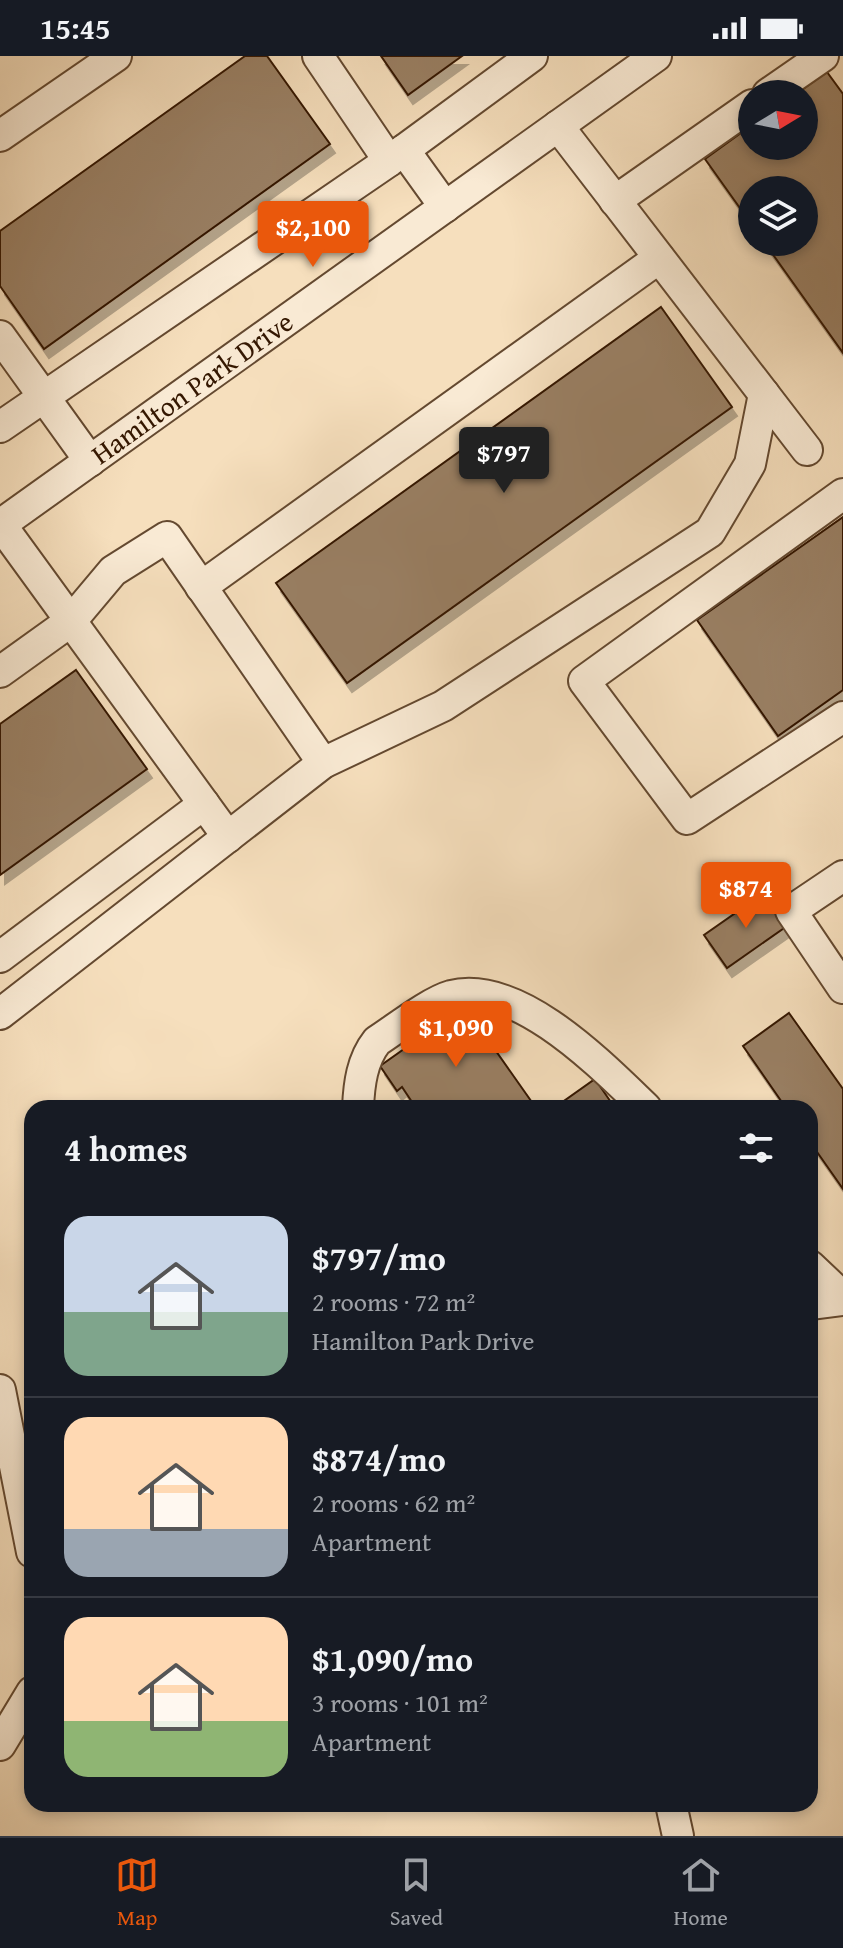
<!DOCTYPE html>
<html lang="en">
<head>
<meta charset="utf-8">
<style>
	:root { --surface:#171b24; --page:#242831; --text:#f1f3f6; --muted:#9ea1a6; --line:#363941; --accent:#ea580c }
	body { margin:0; font-family:"Gentium Book Plus",serif; background:var(--page); color:var(--text); height:100vh; display:flex; flex-direction:column; font-size:30px; white-space:nowrap }
	* { box-sizing:border-box; margin:0 }
	p { font-size:26px; color:var(--muted) }
	.icon { flex:none; width:44px; height:44px; fill:none; stroke:currentColor; stroke-width:2; stroke-linecap:round; stroke-linejoin:round }
	.map { position:relative; flex:1; overflow:hidden }
	.details { position:absolute; left:24px; top:1044px; width:794px; height:712px; display:flex; flex-direction:column; background:var(--surface); border-radius:24px; box-shadow:0 4px 12px #0003 }
	.details>* { flex:none }
	.needle { width:52px; rotate:80deg }
	.controls { position:absolute; left:738px; top:24px; display:grid; gap:16px }
	.controls a { display:grid; place-items:center; width:80px; height:80px; border-radius:50%; background:var(--surface); box-shadow:0 4px 12px #0003; font-size:40px }
	.price { position:absolute; translate:-50% -68px; padding:0 18px; border-radius:8px; background:var(--accent); color:#fff; font-size:26px; line-height:52px; filter:drop-shadow(0 2px 4px #0008) }
	.price::after { content:''; position:absolute; left:50%; top:48px; width:24px; height:18px; margin-left:-12px; background:inherit; clip-path:polygon(0 0,100% 0,50% 100%) }
	.price.active { background:#222; color:#fff }
	ul { padding:0; list-style:none }
	li { display:flex; align-items:center; gap:24px; height:200px; padding:0 40px }
	li+li { border-top:2px solid var(--line) }
	li span { display:grid; place-items:center; flex:none; width:224px; height:160px; border-radius:24px; color:#555 }
	li>.icon { margin-inline-start:auto }
	span .icon { width:96px; height:96px; fill:#fffc; stroke-width:1 }
	li b { font-size:34px }
	h2 { display:flex; justify-content:space-between; align-items:center; height:96px; padding:0 40px; font-size:34px }
	.status { display:flex; justify-content:space-between; align-items:center; height:56px; padding:0 40px; background:var(--surface); direction:ltr }
	.status svg { height:22px; fill:currentColor }
	.tabs { display:flex; justify-content:space-around; align-items:center; height:112px; border-top:2px solid var(--line); background:var(--surface); font-size:22px; color:var(--muted) }
	.tabs a { display:grid; justify-items:center; gap:4px }
	.tabs .active { color:var(--accent) }
	.map>svg:first-child { display:block }
	.building { fill:#997f63; stroke:#341701; stroke-width:2; filter:url(#shadow) }
	.lines { fill:none; stroke-linecap:round; stroke-linejoin:round }
	.minor-casing { stroke:#644930; stroke-width:34 }
	.minor { stroke:#f9ead4; stroke-width:30 }
	.labels { text-anchor:middle; stroke-width:8; stroke-linejoin:round; paint-order:stroke }
	.street-label { font-size:28px; fill:#341701; stroke:#f9ead4 }
</style>
</head>
<body>
<div class="status"><b>15:45</b><svg viewBox="0 0 49 12"><path d="M0 12V9h3v3zM5 12V6h3v6zM10 12V3h3v9zM15 12V0h3v12zM26 1h20v11H26zM47 4h2v5h-2z"/></svg></div>
<div class="map">
<svg width="843" height="1780" viewBox="0 0 843 1780">
	<defs>
		<filter id="shadow"><feDropShadow dx="5" dy="9" stdDeviation="0" flood-color="#0004"/></filter>
	</defs>
	<rect width="100%" height="100%" fill="#f6dfbd"/>
	<filter id="stains"><feTurbulence type="fractalNoise" baseFrequency=".0025" numOctaves="4"/><feColorMatrix values="0 0 0 0 .2 0 0 0 0 .09 0 0 0 0 .02 0 0 0 .5 -.17"/></filter>
	<radialGradient id="worn" r=".72"><stop offset=".6" stop-color="#630" stop-opacity="0"/><stop offset="1" stop-color="#630" stop-opacity=".3"/></radialGradient>
	<path class="building" d="M 245,0 L 267,0 L 330,88 L 44,293 L 0,230 L 0,175 Z
		M 381,0 L 462,0 L 408,39 Z
		M 827,16 L 843,38 L 843,297 L 764,186 L 804,186 L 804,134 L 752,134 L 752,169 L 705,103 L 752,69 L 752,90 L 804,90 L 804,38 L 796,38 Z
		M 661,251 L 732,351 L 347,627 L 276,527 Z
		M 843,461 L 843,634 L 778,680 L 697,564 Z
		M 76,614 L 147,713 L 0,819 L 0,668 Z
		M 764,837 L 787,870 L 727,912 L 704,879 Z
		M 469,947 L 488,975 L 484,978 L 536,1052 L 416,1052 L 402,1031 L 397,1035 L 380,1010 Z
		M 789,957 L 843,1033 L 843,1133 L 810,1086 L 810,1052 L 786,1052 L 743,990 Z
		M 595,1023 L 615,1052 L 554,1052 Z"/>
	<g class="lines">
		<g class="minor-casing">
			<g id="minor">
				<path d="M 318,0 L 389,105"/>
				<path d="M 768,38 L 823,0"/>
				<path d="M 558,70 L 807,394"/>
				<path d="M 0,80 L 116,0"/>
				<path d="M 404,94 L 445,151"/>
				<path d="M 615,145 L 752,49"/>
				<path d="M 0,280 L 90,405"/>
				<path d="M 0,371 L 389,105 L 532,0"/>
				<path d="M 843,438 L 584,625 L 687,763 L 843,661"/>
				<path id="s1" d="M 0,469 L 656,0"/>
				<path d="M 1,469 L 228,781"/>
				<path d="M 201,531 L 659,202"/>
				<path d="M 0,616 L 71,565 L 113,515 L 167,481 L 323,707"/>
				<path d="M 843,820 L 791,855 L 843,932"/>
				<path d="M 0,901 L 204,748"/>
				<path d="M 0,958 L 323,707 L 443,650 L 710,476 L 750,408 L 764,338"/>
				<path d="M 358,1052 C 359,1028 362,1004 377,985 C 397,972 430,946 451,940 C 518,923 601,1009 646,1052"/>
				<path d="M 810,1210 L 843,1241"/>
				<path d="M 810,1248 L 843,1244"/>
				<path d="M 0,1334 L 32,1496"/>
				<path d="M 0,1689 L 32,1636"/>
				<path d="M 671,1748 L 678,1780"/>
			</g>
		</g>
		<use href="#minor" class="minor"/>
	</g>
	<g class="labels">
		<g class="street-label">
			<text dy="10" stroke="none"><textPath href="#s1" startOffset="236">Hamilton Park Drive</textPath></text>
		</g>
	</g>
	<rect width="100%" height="100%" filter="url(#stains)"/>
	<rect width="100%" height="100%" fill="url(#worn)"/>
</svg>
<div class="controls">
<a><svg class="needle" viewBox="-14 -14 28 28"><path d="M0-13l5 13h-10z" fill="#e53935"/><path d="M0 13l5-13h-10z" fill="#9ea1a6"/></svg></a>
<a><svg class="icon" aria-label="layers" viewBox="0 0 24 24"><path d="M12 4l9 5-9 5-9-5zM3 14l9 5 9-5"/></svg></a>
</div>
<b class="price" style="left:313px;top:213px">$2,100</b>
<b class="price active" style="left:504px;top:439px">$797</b>
<b class="price" style="left:746px;top:874px">$874</b>
<b class="price" style="left:456px;top:1013px">$1,090</b>
<section class="details">
<h2>4 homes<svg class="icon" aria-label="filters" viewBox="0 0 24 24"><path d="M4 7h16M4 17h16"/><circle cx="9" cy="7" r="2"/><circle cx="15" cy="17" r="2"/></svg></h2>
<ul>
<li><span style="background:linear-gradient(#c9d6e8 60%,#7fa58c 0)"><svg class="icon" aria-label="home" viewBox="0 0 24 24"><path d="M3 11l9-7 9 7M6 9v11h12V9"/></svg></span><div><b>$797/mo</b><p>2 rooms · 72 m²</p><p>Hamilton Park Drive</p></div></li>
<li><span style="background:linear-gradient(#ffd9b3 70%,#9aa5b1 0)"><svg class="icon" aria-label="home" viewBox="0 0 24 24"><path d="M3 11l9-7 9 7M6 9v11h12V9"/></svg></span><div><b>$874/mo</b><p>2 rooms · 62 m²</p><p>Apartment</p></div></li>
<li><span style="background:linear-gradient(#ffd9b3 65%,#8fb573 0)"><svg class="icon" aria-label="home" viewBox="0 0 24 24"><path d="M3 11l9-7 9 7M6 9v11h12V9"/></svg></span><div><b>$1,090/mo</b><p>3 rooms · 101 m²</p><p>Apartment</p></div></li>
</ul>
</section>
</div>
<nav class="tabs">
<a class="active"><svg class="icon" aria-label="map" viewBox="0 0 24 24"><path d="M3 6l6-2 6 2 6-2v14l-6 2-6-2-6 2zM9 4v14M15 6v14"/></svg>Map</a>
<a><svg class="icon" aria-label="saved" viewBox="0 0 24 24"><path d="M7 4h10v16l-5-4-5 4z"/></svg>Saved</a>
<a><svg class="icon" aria-label="home" viewBox="0 0 24 24"><path d="M3 11l9-7 9 7M6 9v11h12V9"/></svg>Home</a>
</nav>
</body>
</html>
